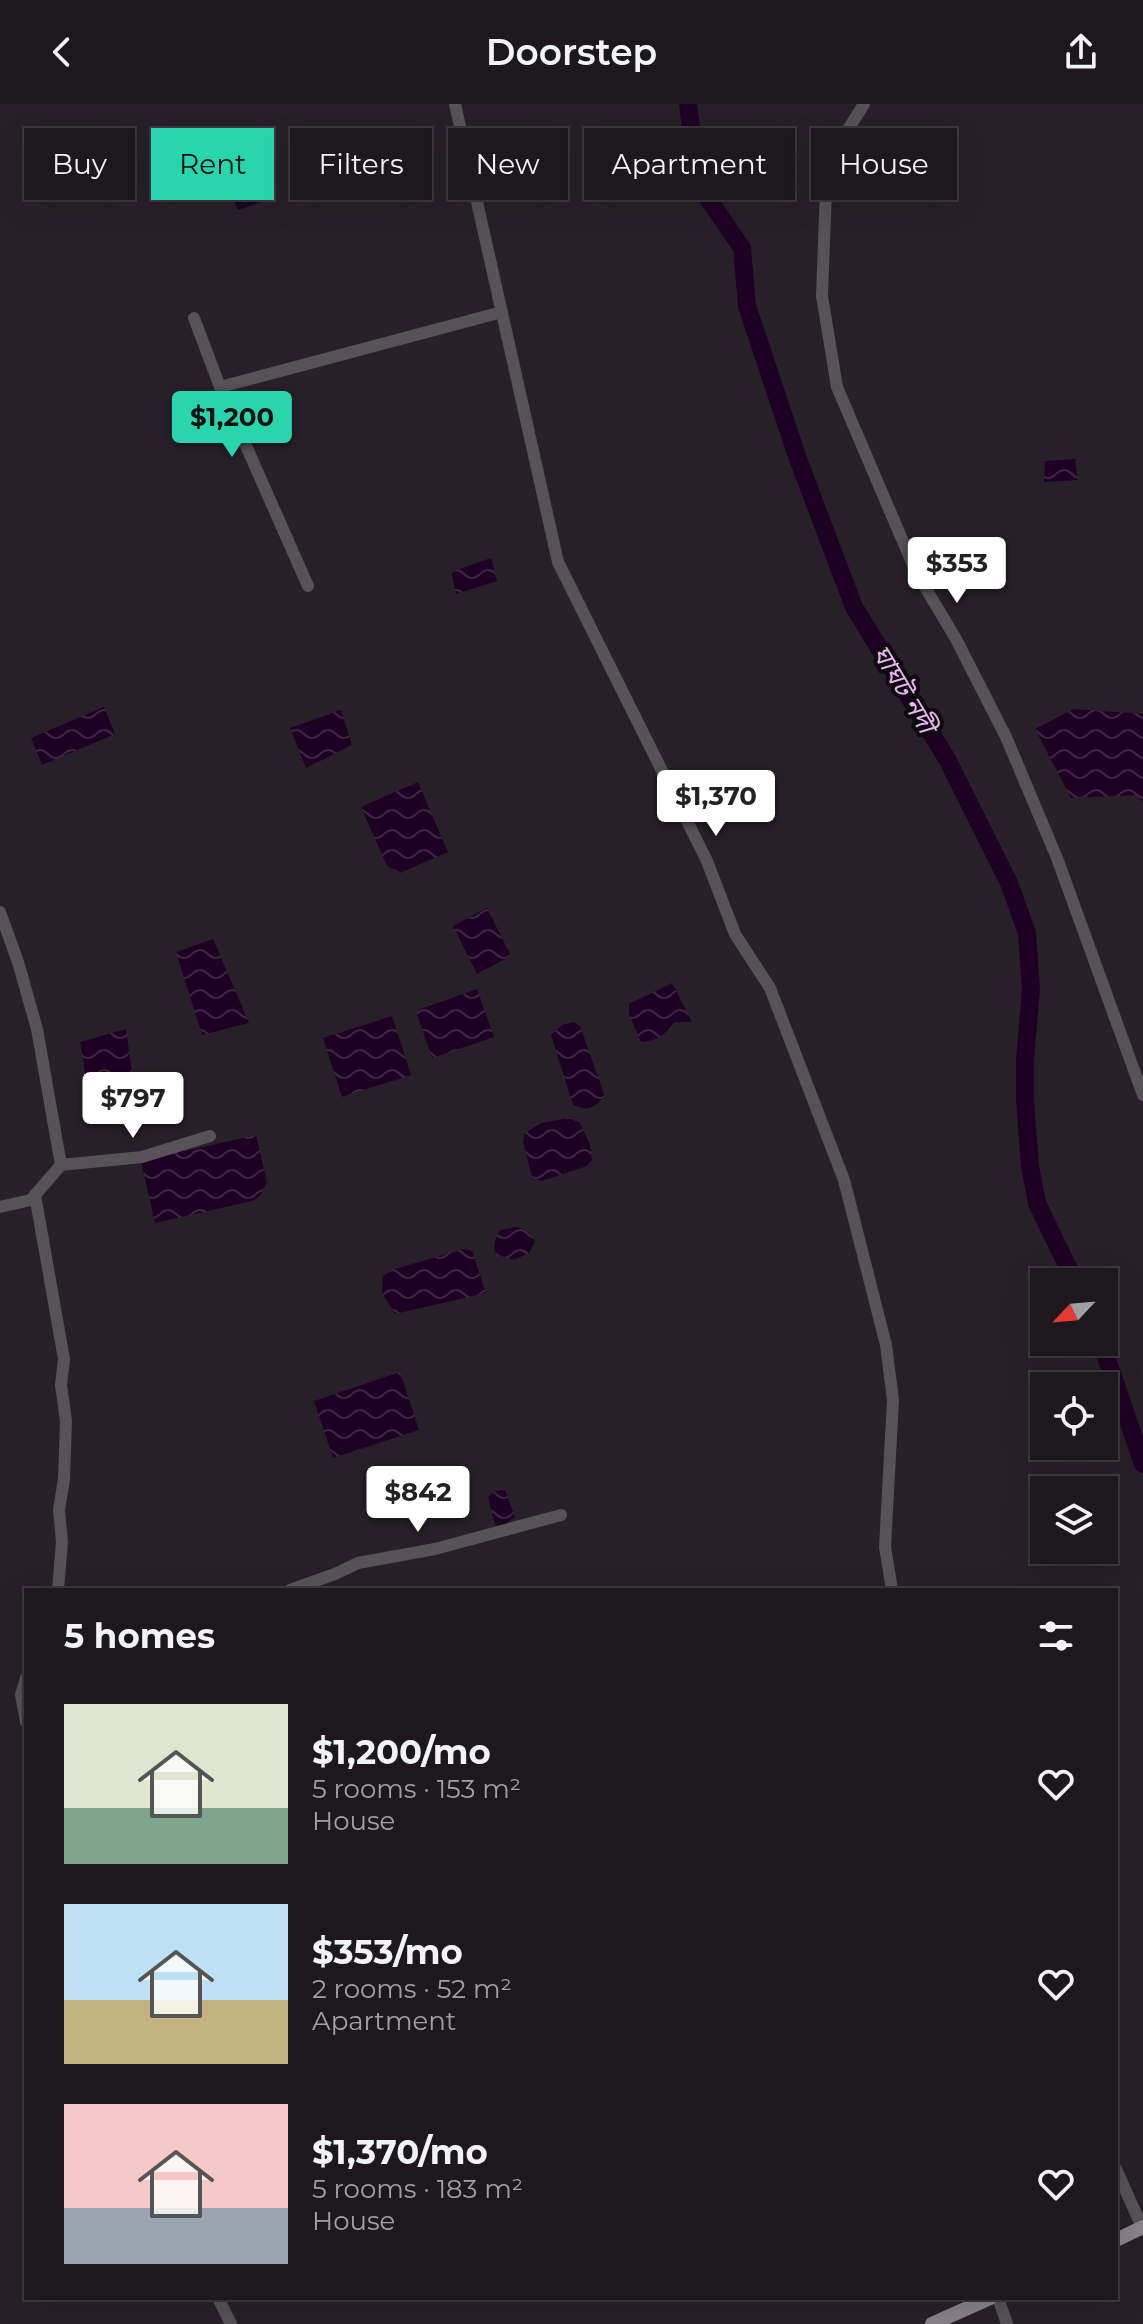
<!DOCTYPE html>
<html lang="en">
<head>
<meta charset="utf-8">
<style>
	:root { --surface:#1d181e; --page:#252127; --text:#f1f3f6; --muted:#a0a0a4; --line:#3b373c; --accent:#29d5ad }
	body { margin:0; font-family:Montserrat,"Noto Sans Bengali",sans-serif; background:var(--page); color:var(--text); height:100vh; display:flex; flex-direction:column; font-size:30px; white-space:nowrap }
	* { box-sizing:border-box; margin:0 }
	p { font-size:26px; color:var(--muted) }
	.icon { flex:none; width:44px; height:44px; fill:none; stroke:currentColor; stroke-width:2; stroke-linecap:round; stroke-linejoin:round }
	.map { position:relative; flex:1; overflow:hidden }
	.drawer { position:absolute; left:24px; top:1484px; width:1094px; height:712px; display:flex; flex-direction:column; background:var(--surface); border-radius:0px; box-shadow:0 8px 32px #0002,0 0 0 2px var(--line) }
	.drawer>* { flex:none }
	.top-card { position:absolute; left:24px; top:24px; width:1096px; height:72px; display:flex; gap:16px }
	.needle { width:52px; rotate:244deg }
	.tools { position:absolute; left:1030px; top:1164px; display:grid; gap:16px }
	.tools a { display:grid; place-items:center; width:88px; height:88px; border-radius:0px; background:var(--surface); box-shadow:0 8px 32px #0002,0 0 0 2px var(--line); font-size:40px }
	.price { position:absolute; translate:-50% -68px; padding:0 18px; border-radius:8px; background:#fff; color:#222; font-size:26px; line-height:52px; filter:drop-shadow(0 2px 4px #0008) }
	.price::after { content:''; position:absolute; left:50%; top:48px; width:24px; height:18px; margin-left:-12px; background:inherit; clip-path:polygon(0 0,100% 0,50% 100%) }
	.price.current { background:var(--accent); color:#111 }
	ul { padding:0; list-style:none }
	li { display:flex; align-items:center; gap:24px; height:200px; padding:0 40px }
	li span { display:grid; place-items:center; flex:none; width:224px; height:160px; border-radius:0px; color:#555 }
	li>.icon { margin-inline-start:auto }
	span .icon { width:96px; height:96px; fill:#fffc; stroke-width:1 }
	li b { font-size:34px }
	h2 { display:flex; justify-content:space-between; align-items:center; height:96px; padding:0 40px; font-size:34px }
	.chip { padding:0 28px; border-radius:0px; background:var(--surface); box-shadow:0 8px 32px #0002,0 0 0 2px var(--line); font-size:28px; line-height:72px }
	.chip.current { background:var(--accent); color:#111 }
	header { display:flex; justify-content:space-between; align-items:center; height:104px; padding:0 40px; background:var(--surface); font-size:36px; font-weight:600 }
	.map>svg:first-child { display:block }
	.water { fill:url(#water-waves) }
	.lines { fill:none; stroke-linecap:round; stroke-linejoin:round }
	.river { stroke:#1f0025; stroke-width:18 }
	.minor { stroke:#565257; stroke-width:12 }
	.major { stroke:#89828b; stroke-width:14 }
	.labels { text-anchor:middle; stroke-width:8; stroke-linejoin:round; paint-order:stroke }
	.water-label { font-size:26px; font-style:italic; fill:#edb5f6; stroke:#0e0b0f }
</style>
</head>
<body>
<header><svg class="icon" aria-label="back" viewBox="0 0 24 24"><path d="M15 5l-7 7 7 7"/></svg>Doorstep<svg class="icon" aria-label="share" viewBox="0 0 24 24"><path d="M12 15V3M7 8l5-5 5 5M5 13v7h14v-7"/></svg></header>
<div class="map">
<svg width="1143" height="2220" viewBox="0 0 1143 2220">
	<defs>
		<pattern id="water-waves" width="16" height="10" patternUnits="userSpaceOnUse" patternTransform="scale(2)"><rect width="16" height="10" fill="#1f0025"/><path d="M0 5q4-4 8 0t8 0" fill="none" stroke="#3f2544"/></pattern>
	</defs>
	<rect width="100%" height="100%" fill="#272028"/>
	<path class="water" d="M 264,71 L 270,95 L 238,106 L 229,83 Z
		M 1075,355 L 1078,376 L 1044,378 L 1045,357 Z
		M 491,454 L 497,477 L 456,490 L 451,468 Z
		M 104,603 L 115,630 L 42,661 L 31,634 Z
		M 1074,605 L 1143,610 L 1143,697 L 1135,691 L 1071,694 L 1035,625 Z
		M 341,606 L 352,641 L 306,664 L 290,624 Z
		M 418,678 L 448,748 L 400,769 L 387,762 L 361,703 Z
		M 487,804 L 511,852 L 477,870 L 453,822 Z
		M 213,835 L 249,919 L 202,931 L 176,848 Z
		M 672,879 L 692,918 L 674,918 C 665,931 657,937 641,938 L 629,910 L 629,900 Z
		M 477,885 L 494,933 L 432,954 L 417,910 L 418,906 Z
		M 392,912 L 411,971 L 342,993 L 323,934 Z
		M 574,918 L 580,922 L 605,992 C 593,1004 589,1008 573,1001 L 551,931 L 562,921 Z
		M 126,925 L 137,1003 L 93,1015 L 80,938 Z
		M 569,1014 L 580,1019 L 590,1041 L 592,1056 L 587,1062 L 542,1077 L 532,1073 L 523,1038 L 525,1029 L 541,1019 Z
		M 256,1031 L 267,1078 L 260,1092 L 252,1097 L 155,1119 L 141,1057 Z
		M 516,1123 C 526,1125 531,1129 535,1138 L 529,1149 L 514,1156 L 497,1151 C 492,1142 495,1136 500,1126 Z
		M 463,1145 L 472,1147 L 486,1189 L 395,1210 L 382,1189 L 383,1172 L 392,1166 Z
		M 400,1268 L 419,1326 L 333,1354 L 314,1297 Z
		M 505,1386 L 515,1413 L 502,1422 L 495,1421 L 488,1393 L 495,1387 Z"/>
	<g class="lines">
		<path class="river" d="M 688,0 L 698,80 L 742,144 L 747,202 L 798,355 L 854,503 L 947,655 L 1009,779 L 1027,829 L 1031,886 L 1025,955 L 1025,997 L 1030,1062 L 1037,1099 L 1075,1178
			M 1101,1238 L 1143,1360"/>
		<path class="minor" d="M 455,0 L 558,458 L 707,757 L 735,830 L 770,884 L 844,1076 L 886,1241 L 893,1296 L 885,1443 L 892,1486
			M 864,0 L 827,59 L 822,192 L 837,283 L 916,468 L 956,535 L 1006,633 L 1057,754 L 1143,991
			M 194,214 L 220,283 L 308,482
			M 220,283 L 502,208
			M 0,808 L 18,858 L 37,925 L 61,1061 L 35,1091 L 64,1255 L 61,1281 L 66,1317 L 64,1375 L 59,1406 L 62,1438 L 58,1486
			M 61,1061 L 142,1053 L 210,1032
			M 0,1103 L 31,1096 L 35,1091
			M 290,1486 L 335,1470 L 358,1459 L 435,1445 L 561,1411
			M 26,1574 L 21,1591 L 26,1618
			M 1116,2065 L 1142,2123
			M 218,2194 L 231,2220
			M 998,2194 L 1007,2220"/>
		<path class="major" d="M 1116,2136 L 1143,2123
			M 932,2220 L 990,2194"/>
	</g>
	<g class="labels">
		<g class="water-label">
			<text transform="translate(904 585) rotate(59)" y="9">ঘাঘট নদী</text>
		</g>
	</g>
</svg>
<div class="tools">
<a><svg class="needle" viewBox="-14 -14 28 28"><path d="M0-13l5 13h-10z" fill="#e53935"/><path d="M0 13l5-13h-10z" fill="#a0a0a4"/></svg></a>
<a><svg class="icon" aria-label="locate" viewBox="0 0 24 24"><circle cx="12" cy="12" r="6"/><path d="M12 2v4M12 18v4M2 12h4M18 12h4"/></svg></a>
<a><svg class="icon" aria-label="layers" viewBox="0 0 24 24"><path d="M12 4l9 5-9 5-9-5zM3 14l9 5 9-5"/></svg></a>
</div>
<b class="price current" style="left:232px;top:355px">$1,200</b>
<b class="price" style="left:957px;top:501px">$353</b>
<b class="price" style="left:716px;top:734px">$1,370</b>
<b class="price" style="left:133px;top:1036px">$797</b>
<b class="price" style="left:418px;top:1430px">$842</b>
<div class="top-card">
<a class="chip">Buy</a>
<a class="chip current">Rent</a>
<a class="chip">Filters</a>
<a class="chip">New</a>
<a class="chip">Apartment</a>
<a class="chip">House</a>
</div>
<section class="drawer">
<h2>5 homes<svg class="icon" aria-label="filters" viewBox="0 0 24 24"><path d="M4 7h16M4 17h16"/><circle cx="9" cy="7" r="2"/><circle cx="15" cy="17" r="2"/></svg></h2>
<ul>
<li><span style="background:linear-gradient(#dfe7d0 65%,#7fa58c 0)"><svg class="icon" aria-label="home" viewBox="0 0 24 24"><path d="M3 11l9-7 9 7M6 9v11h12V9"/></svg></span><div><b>$1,200/mo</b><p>5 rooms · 153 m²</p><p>House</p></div><svg class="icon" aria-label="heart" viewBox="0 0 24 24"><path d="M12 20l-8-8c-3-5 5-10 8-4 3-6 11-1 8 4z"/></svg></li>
<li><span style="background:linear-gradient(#bfe0f5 60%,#c2b280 0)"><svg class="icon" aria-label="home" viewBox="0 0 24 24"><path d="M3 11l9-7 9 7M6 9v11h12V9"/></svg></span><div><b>$353/mo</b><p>2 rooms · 52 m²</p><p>Apartment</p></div><svg class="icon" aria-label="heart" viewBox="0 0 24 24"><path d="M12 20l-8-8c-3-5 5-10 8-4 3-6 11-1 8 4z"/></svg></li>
<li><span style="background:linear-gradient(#f6c9c9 65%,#9aa5b1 0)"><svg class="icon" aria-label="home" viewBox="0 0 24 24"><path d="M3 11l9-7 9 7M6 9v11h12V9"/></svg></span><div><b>$1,370/mo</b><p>5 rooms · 183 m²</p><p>House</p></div><svg class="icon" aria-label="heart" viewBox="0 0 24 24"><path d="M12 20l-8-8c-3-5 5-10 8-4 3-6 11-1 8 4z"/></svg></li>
</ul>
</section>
</div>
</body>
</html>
